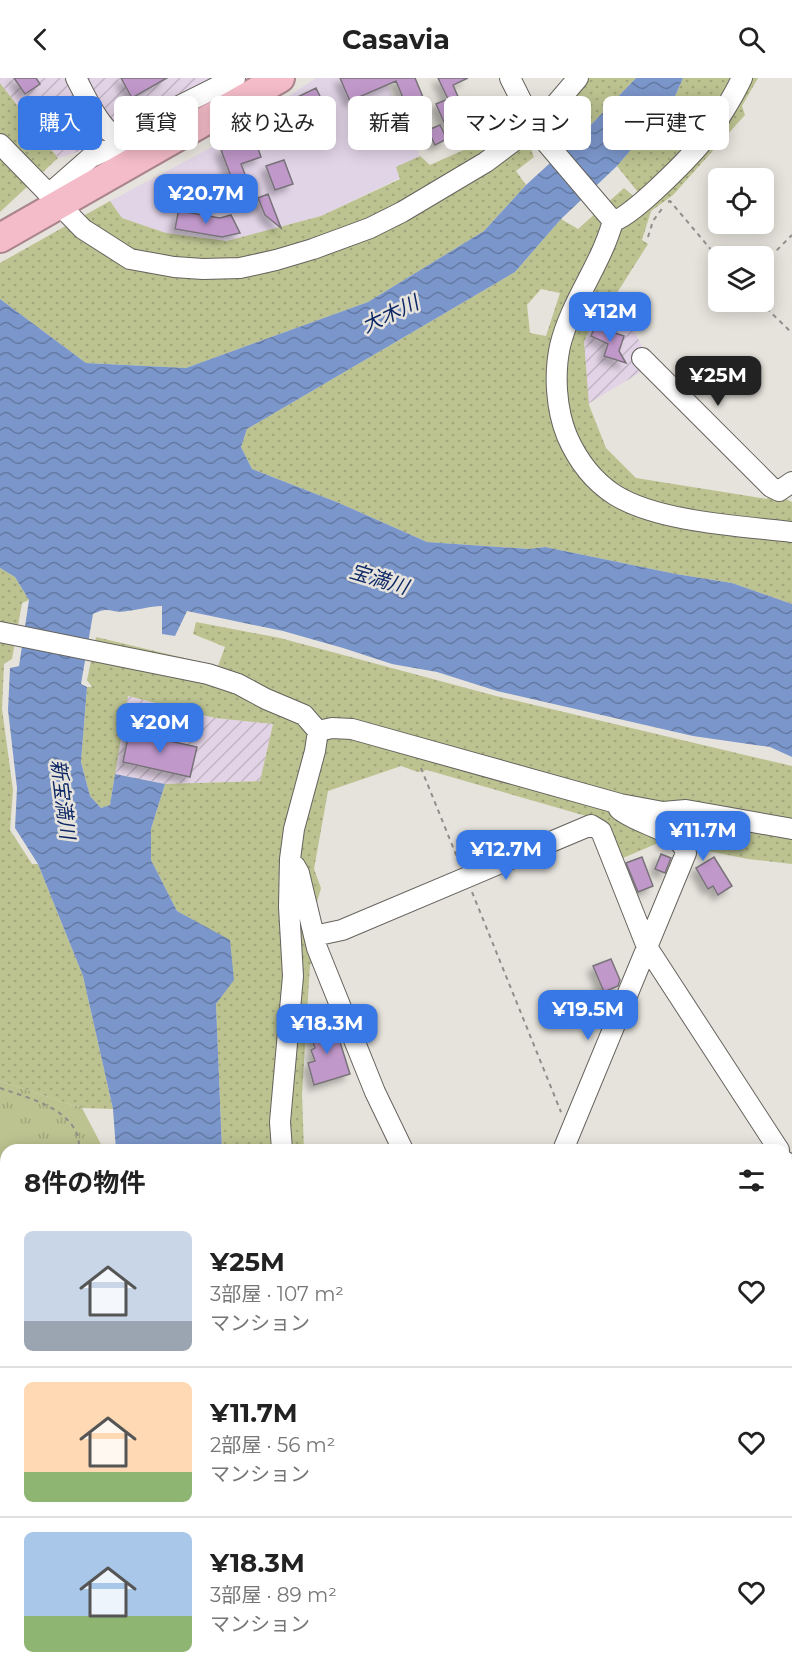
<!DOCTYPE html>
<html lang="ja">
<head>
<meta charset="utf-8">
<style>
	:root { --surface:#fff; --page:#f6f6f6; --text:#222; --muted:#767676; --line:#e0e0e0; --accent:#3778e6 }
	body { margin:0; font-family:Montserrat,"Noto Sans JP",sans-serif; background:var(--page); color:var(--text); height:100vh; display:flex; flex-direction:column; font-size:22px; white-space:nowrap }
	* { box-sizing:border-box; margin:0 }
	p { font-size:20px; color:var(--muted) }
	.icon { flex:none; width:33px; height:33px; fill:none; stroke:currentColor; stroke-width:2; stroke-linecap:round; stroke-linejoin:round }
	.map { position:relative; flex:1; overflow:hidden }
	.details { position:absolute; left:0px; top:1066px; width:792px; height:536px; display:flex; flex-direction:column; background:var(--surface); border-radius:18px 18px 0 0; box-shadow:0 3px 15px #0003 }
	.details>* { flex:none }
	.top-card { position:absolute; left:18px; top:18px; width:756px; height:54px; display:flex; gap:12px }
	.tools { position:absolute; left:708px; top:90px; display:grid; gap:12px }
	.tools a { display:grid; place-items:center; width:66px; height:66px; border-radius:9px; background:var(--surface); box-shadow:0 3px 15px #0003; font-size:30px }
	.price { position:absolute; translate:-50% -51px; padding:0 14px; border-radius:12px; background:var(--accent); color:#fff; font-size:20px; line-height:39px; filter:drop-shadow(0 2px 3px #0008) }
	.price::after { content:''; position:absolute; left:50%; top:36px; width:18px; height:14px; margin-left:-9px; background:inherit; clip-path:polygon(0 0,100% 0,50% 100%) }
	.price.current { background:#222; color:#fff }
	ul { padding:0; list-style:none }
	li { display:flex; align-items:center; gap:18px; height:150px; padding:0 24px }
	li+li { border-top:2px solid var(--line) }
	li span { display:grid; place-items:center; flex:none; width:168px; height:120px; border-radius:9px; color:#555 }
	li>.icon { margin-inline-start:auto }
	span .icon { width:72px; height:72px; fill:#fffc; stroke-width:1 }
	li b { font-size:26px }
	h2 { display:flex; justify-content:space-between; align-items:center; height:72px; padding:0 24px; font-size:26px }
	.pill { padding:0 21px; border-radius:9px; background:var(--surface); box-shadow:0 3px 15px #0003; font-size:21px; line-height:54px }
	.pill.current { background:var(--accent); color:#fff }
	header { display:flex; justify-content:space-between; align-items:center; height:78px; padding:0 24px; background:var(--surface); font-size:27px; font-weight:700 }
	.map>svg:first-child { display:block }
	.commercial { fill:#e2d4e7 }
	.industrial { fill:url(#industrial-furrows) }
	.grass { fill:url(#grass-dots); fill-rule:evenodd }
	.park { fill:url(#park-tufts) }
	.garden { fill:#bcc290 }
	.water { fill:url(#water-waves) }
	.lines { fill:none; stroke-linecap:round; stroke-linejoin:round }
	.stream { stroke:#7b96ca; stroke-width:4 }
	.river { stroke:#7b96ca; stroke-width:24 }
	.building { fill:#c098ca; stroke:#787379; stroke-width:1.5; filter:url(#shadow) }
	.minor-casing { stroke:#66635e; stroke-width:22 }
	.highway-casing { stroke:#a9848b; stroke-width:32 }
	.path { stroke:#908e89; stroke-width:2; stroke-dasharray:4.5 4.5; stroke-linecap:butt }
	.minor { stroke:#fff; stroke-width:20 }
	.highway { stroke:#f4bcc8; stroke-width:28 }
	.labels { text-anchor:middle; stroke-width:5; stroke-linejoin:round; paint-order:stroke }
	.water-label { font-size:20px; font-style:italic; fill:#0d2865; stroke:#e6e3dc }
</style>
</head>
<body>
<header><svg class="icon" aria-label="back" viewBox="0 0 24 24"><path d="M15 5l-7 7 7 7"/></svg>Casavia<svg class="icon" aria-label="search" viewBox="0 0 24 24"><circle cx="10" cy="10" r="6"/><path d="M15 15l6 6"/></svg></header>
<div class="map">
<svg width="792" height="1601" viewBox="0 0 792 1601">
	<defs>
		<pattern id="industrial-furrows" width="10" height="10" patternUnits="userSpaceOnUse" patternTransform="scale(1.5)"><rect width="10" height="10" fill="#e3d3e6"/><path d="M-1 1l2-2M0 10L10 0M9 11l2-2" fill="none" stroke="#c2b5c5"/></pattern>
		<pattern id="grass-dots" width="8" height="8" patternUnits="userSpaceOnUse" patternTransform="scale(1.5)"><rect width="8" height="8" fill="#bcc290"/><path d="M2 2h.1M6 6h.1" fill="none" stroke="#a1a67c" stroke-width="1.8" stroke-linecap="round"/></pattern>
		<pattern id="park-tufts" width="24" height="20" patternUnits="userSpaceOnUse" patternTransform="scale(1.5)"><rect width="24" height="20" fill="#bcc290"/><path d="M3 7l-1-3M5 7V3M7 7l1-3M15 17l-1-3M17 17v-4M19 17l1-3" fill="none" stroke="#a1a67c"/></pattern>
		<pattern id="water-waves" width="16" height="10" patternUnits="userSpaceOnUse" patternTransform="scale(1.5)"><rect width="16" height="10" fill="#7b96ca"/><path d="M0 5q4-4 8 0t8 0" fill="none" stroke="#647aa3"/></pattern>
		<filter id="shadow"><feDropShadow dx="-5.5" dy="5.5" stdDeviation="3" flood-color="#0004"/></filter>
	</defs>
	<rect width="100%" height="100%" fill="#e6e3dc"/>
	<path class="commercial" d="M 316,0 L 384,0 L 420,78 L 396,89 L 400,100 L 321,138 L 227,163 L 166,155 L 122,140 L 110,123 L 214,68 Z"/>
	<path class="industrial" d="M 0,0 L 224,0 L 115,62 L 58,80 L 0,5 Z
		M 615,218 L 646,275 L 644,292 L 588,326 L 584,264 L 602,220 Z
		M 127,618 L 215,640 L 273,646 L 260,703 L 165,706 L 115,696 Z"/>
	<path class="grass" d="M 586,0 L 636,0 L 585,53 L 561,34 Z
		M 683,0 L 738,0 L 700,64 L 641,118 L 617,88 L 673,23 Z
		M 750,0 L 758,0 L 742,28 L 745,37 L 673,117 L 651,133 L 642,162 L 648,166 L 615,218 L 602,220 L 584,264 L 589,327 L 606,370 L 636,400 L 767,421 L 770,413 L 792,424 L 792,526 L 732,505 L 676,496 L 545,469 L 529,471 L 427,464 L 339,425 L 252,391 L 241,369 L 247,351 L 515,194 L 561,141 L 578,151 L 624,110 L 644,127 ZM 541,211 L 560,215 L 546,258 L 530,255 L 527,227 Z
		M 0,5 L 58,80 L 0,134 Z
		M 517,34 L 534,79 L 516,93 L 526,107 L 484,153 L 368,224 L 186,290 L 86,285 L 0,221 L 0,185 L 110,123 L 122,140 L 166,155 L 227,163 L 321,138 L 400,101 L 396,89 L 420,78 L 430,87 L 468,70 L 476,49 Z
		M 0,490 L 15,499 L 29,522 L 22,525 L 12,581 L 4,586 L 2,631 L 13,712 L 10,752 L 32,786 L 38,786 L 83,898 L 113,1031 L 82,1030 L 0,1003 Z
		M 196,544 L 280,560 L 496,618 L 792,688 L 792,786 L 748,781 L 698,771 L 691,762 L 667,755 L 658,765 L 623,780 L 607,744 L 427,692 L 418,694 L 401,688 L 328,713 L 314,791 L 321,810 L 309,853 L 316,880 L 310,887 L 302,1016 L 304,1072 L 222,1072 L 216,926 L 233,902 L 230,863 L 177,833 L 151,782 L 151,751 L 165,706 L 260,703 L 273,646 L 215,640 L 128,618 L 110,727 L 101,730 L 90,718 L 81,684 L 87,609 L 92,609 L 87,602 L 96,559 L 218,588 L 225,569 L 193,556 Z"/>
	<path class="park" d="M 0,1003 L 82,1030 L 104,1072 L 6,1072 L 6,1277 L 0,1284 Z
		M 6,1336 L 6,1507 L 0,1511 L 0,1340 Z"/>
	<path class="garden" d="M 0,1034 L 48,1072 L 6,1072 L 6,1238 L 0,1241 Z"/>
	<path class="water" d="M 636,0 L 683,0 L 673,23 L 617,88 L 561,141 L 515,194 L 247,351 L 241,369 L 252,391 L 339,425 L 427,464 L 529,471 L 545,469 L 676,496 L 732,505 L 792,526 L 792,679 L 770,669 L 693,658 L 497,613 L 437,594 L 392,586 L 343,570 L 283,553 L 187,533 L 175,558 L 162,556 L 162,528 C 149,528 139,532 127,533 C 112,536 110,527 93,536 L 81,606 L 87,609 L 81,684 L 90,718 L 101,730 L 110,727 L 115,696 L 165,706 L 151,751 L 151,782 L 177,833 L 230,862 L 234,902 L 216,926 L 222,1072 L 116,1072 L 113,1031 L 83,898 L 38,786 L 15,750 L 17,710 L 8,632 L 10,590 L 19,588 L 29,522 L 15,499 L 0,490 L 0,221 L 86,285 L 186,290 L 368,224 L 484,153 L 526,107 L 585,53 Z
		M 6,1288 L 6,1330 L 0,1335 L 0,1293 Z"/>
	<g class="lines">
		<path class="stream" d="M 790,1549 L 792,1547
			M 0,1583 L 6,1580
			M 759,1601 L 762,1596"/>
		<path class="river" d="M 559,1596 L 565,1601"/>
	</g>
	<path class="building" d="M 14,0 L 36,0 L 40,6 L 25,16 Z
		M 121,0 L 167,0 L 132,20 Z
		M 340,0 L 415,0 L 425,24 L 408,32 L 396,3 L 350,23 Z
		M 438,0 L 468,0 L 453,7 L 468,42 L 447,51 L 436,26 L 448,21 Z
		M 316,10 L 332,43 L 299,59 L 296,53 L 277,61 L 270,42 L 288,35 L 283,26 Z
		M 440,47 L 447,61 L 435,67 L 428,52 Z
		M 250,48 L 261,79 L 241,86 L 248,104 L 235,109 L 221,72 L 241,65 L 237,53 Z
		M 284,82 L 293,106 L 275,112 L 266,88 Z
		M 268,116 L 281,150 L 265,137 L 258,120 Z
		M 180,133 L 220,140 L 231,137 L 240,155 L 222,159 L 175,151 L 178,135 Z
		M 595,248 L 624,258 L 619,273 L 626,285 L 604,278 L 608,266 L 591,258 Z
		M 129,654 L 197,669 L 190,699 L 123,684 Z
		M 661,776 L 671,780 L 665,795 L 655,791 Z
		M 642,779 L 653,808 L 638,814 L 626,785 Z
		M 714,779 L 732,808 L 718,817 L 713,808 L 708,811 L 696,790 Z
		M 611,881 L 620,902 L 618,908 L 604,914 L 593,888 Z
		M 334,945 L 350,996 L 314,1007 L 308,985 L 315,983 L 311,972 L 315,970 L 309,953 Z"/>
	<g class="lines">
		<g class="minor-casing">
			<path id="minor" d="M 76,0 C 83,13 105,63 122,58 C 126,57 131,53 134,51
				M 510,0 L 534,48 L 544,62 L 613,143
				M 0,66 L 83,151 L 130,181 L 174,189 L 203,191 L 240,190 L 276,182 L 313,171 L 370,150 L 402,134 L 486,84 L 534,48 L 555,27 L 578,0
				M 50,115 L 91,79 L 119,67 L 137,49 L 235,0
				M 613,143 C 601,187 571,223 560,268 C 554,296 556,331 567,358 C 577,381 593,403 615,417 C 658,444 741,448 792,454
				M 613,143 C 630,141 690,79 703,63 C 716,47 733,19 742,0
				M 642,280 L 771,409 L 779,413 L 792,404
				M 0,554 L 208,596 L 238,606 L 266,621 L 304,637 L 318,653 L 315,673 L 294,751 L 290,781 L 289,829 L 293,898 L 280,1044 L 282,1072
				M 318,653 L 332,650 L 352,651 L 620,726 L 663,734 L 686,732 L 792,751
				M 295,788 L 299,795 L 317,870 L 375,1014 L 403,1072
				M 314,858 L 342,852 L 591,747 L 601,753 L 647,869 L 779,1072
				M 563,1072 L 686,775 C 680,752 637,747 619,731 L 620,727
				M 786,1084 L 792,1093
				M 786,1286 L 792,1283
				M 0,1520 L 6,1516
				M 505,1596 L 510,1601
				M 623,1596 L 628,1601
				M 480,1601 L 487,1596"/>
		</g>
		<g class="highway-casing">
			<path id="highway" d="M 0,160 L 280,0"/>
		</g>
		<path class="path" d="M 668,124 L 670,123 L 718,180
			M 648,159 L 653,143 L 664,128
			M 764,185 L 792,157
			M 760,224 L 792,255
			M 421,690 L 459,784
			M 472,814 L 561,1034
			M 0,1010 C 25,1019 64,1028 76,1054 C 79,1059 79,1067 79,1072
			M 0,1258 L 6,1256
			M 0,1411 L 6,1411
			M 786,1554 L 792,1563
			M 232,1601 L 241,1596"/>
		<use href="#minor" class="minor"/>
		<use href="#highway" class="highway"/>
	</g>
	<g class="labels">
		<g class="water-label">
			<text transform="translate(390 236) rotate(-25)" y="7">大木川</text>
			<text transform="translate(379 501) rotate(17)" y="7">宝満川</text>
			<text transform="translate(63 721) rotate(83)" y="7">新宝満川</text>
		</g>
	</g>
</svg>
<div class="tools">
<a><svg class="icon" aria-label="locate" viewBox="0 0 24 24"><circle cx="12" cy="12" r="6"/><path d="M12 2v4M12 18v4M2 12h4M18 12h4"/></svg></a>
<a><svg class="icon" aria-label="layers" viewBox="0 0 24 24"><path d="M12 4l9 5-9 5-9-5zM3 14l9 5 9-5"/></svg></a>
</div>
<b class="price" style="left:206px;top:147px">¥20.7M</b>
<b class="price" style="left:610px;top:265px">¥12M</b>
<b class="price current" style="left:718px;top:329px">¥25M</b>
<b class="price" style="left:160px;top:676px">¥20M</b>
<b class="price" style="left:703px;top:784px">¥11.7M</b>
<b class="price" style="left:506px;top:803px">¥12.7M</b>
<b class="price" style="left:588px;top:963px">¥19.5M</b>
<b class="price" style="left:327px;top:977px">¥18.3M</b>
<div class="top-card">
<a class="pill current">購入</a>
<a class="pill">賃貸</a>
<a class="pill">絞り込み</a>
<a class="pill">新着</a>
<a class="pill">マンション</a>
<a class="pill">一戸建て</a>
</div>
<section class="details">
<h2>8件の物件<svg class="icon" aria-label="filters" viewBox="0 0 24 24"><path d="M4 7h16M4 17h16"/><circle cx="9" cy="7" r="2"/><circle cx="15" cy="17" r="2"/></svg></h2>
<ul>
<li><span style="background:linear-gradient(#c9d6e8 75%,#9aa5b1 0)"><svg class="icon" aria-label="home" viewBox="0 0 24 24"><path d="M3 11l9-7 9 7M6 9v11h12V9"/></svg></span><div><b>¥25M</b><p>3部屋 · 107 m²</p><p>マンション</p></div><svg class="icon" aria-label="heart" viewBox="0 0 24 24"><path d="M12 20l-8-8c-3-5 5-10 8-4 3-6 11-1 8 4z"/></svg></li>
<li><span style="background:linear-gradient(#ffd9b3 75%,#8fb573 0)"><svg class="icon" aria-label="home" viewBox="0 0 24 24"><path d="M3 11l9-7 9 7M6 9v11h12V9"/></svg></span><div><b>¥11.7M</b><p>2部屋 · 56 m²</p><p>マンション</p></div><svg class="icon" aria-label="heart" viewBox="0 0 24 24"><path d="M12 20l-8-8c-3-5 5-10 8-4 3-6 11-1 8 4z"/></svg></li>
<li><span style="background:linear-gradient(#a9c7e8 70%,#8fb573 0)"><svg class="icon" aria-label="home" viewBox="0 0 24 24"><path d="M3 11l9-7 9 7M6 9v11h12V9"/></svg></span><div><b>¥18.3M</b><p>3部屋 · 89 m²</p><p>マンション</p></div><svg class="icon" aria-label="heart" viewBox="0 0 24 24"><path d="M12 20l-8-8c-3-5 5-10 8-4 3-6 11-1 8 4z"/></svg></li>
</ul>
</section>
</div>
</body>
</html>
